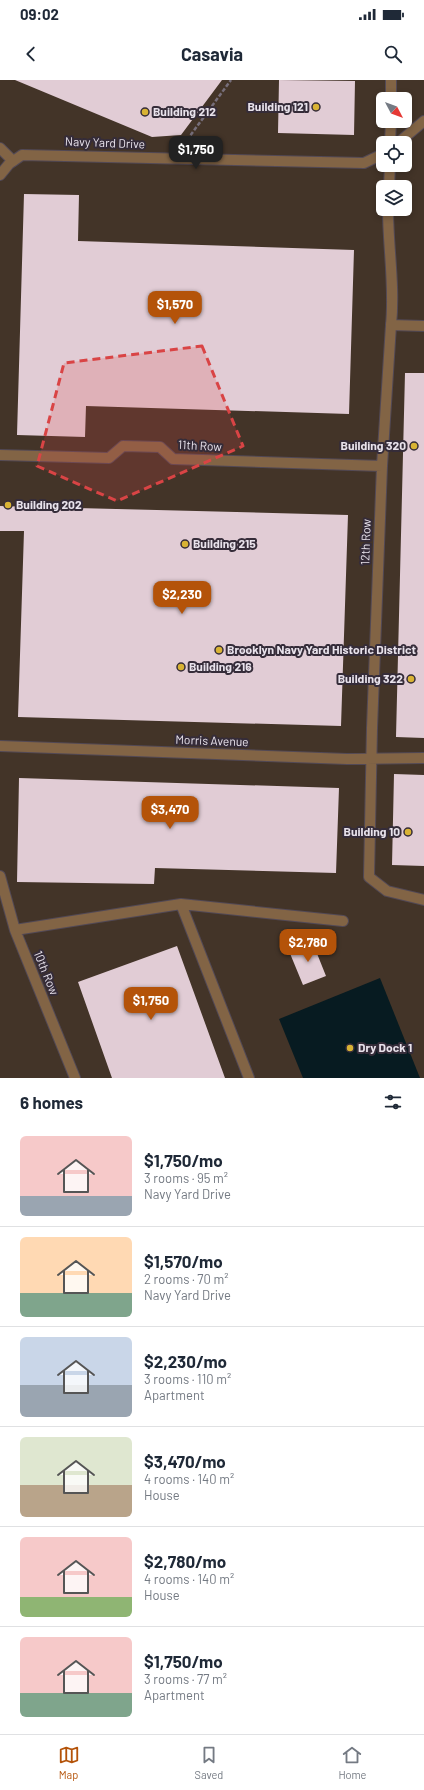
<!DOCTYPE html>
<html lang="en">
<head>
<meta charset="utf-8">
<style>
	:root { --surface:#fff; --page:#f6f6f7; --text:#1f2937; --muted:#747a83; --line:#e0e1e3; --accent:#b45309 }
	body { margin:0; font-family:Barlow,sans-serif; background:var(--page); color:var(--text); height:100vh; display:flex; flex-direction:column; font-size:15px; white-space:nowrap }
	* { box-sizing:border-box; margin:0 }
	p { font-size:13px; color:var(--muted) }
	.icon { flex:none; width:22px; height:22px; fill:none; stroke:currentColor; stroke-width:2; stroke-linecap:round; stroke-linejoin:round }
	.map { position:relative; height:998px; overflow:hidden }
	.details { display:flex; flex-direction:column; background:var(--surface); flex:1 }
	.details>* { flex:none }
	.needle { width:26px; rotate:131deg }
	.controls { position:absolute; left:376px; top:12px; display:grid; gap:8px }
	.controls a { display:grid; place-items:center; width:36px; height:36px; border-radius:6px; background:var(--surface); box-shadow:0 2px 6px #0003; font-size:20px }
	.price { position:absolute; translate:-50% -34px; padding:0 9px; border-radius:8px; background:var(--accent); color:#fff; font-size:13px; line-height:26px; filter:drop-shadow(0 1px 2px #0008) }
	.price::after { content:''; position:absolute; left:50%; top:24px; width:12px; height:9px; margin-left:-6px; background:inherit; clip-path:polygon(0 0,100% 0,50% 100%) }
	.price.current { background:#222; color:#fff }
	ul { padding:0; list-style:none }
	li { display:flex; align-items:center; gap:12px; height:100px; padding:0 20px }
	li+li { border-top:1px solid var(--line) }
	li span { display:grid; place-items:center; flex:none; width:112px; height:80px; border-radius:6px; color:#555 }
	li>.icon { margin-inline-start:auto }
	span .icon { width:48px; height:48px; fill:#fffc; stroke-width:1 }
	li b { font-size:17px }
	h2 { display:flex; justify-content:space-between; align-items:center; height:48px; padding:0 20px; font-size:17px }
	.status { display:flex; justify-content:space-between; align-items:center; height:28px; padding:0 20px; background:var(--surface); direction:ltr }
	.status svg { height:11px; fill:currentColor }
	header { display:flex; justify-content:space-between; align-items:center; height:52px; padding:0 20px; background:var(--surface); font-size:18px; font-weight:700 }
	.tab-bar { display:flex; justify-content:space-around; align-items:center; height:56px; border-top:1px solid var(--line); background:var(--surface); font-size:11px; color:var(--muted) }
	.tab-bar a { display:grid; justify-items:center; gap:2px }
	.tab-bar .current { color:var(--accent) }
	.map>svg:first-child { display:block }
	.industrial { fill:#433428; fill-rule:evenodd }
	.water { fill:#071b21 }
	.building { fill:#e1ccd5 }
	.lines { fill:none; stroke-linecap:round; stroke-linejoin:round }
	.service-casing { stroke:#524956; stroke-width:12 }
	.minor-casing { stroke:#524956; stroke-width:12 }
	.path { stroke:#776f7b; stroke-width:2.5; stroke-dasharray:4 2; stroke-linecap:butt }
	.service { stroke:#826445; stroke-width:10 }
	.minor { stroke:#826445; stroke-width:10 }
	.marked { fill:#d94445; fill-opacity:0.2; stroke:#d94445; stroke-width:3; stroke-dasharray:8 5; stroke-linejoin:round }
	.poi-dot { fill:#d9b334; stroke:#352c39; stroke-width:1.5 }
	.labels { text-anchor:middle; stroke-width:4; stroke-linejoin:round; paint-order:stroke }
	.poi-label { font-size:12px; font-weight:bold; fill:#e9e3ec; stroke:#352c39; text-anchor:start }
	.street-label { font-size:12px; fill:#e9e3ec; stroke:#352c39 }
</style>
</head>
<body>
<div class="status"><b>09:02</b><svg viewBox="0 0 49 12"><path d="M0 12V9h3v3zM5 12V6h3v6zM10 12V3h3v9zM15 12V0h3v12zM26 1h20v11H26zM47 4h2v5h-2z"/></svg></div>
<header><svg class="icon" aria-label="back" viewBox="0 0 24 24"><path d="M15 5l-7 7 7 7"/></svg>Casavia<svg class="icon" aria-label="search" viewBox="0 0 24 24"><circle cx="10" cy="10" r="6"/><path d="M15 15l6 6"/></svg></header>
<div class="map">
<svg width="424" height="998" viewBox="0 0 424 998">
	<rect width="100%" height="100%" fill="#352c39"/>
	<path class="industrial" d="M 0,0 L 424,0 L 424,998 L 0,998 ZM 383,19 L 405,19 L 405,41 L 383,41 ZM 383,63 L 405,63 L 405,85 L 383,85 ZM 383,107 L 405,107 L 405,129 L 383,129 Z"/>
	<path class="water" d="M 380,898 L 420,998 L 303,998 L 279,939 Z"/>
	<path class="building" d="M 15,0 L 222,0 L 181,55 L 152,57 Z
		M 279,0 L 355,1 L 354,55 L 278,53 Z
		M 24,114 L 79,115 L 78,161 L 354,170 L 349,334 L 86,326 L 85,357 L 17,355 Z
		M 405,293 L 424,293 L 424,658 L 396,657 Z
		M 0,426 L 348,435 L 341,646 L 18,637 L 24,451 L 0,451 Z
		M 394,694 L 424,695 L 424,786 L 392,785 Z
		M 19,698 L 339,708 L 336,793 L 155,788 L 154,804 L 17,802 Z
		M 312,861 L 326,896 L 303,905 L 289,871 Z
		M 177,866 L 225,998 L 112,998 L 78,902 Z"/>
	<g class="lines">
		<g class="service-casing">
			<path id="service" d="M 0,68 L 13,81
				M 391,245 L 382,386 L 372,648 L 369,797 L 387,811 L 424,820
				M 0,375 L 109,378 L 123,366 L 160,367 L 173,379 L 382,386
				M 0,666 L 347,679 L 424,678
				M 0,796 L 15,850 L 75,998
				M 181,824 L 249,998
				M 15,850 L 181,824 L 343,841"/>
		</g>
		<g class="minor-casing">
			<path id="minor" d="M 391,0 L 391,19
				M 390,63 L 391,41
				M 398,63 L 424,41
				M 0,95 L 9,84 L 22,75 L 364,83 L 383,74
				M 389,107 L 390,85
				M 388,129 C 388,168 395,206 391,245 L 424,246"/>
		</g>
		<path class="path" d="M 187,60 L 231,0"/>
		<use href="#service" class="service"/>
		<use href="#minor" class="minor"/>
	</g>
	<path class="marked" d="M 202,266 L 243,366 L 117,421 L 37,386 L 64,283 Z"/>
	<g class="poi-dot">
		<circle cx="316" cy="27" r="4"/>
		<circle cx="145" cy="32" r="4"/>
		<circle cx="414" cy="366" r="4"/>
		<circle cx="8" cy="425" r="4"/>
		<circle cx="185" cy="464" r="4"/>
		<circle cx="219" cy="570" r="4"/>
		<circle cx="181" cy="587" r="4"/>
		<circle cx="411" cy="599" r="4"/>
		<circle cx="408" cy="752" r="4"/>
		<circle cx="350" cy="968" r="4"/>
	</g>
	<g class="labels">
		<g class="poi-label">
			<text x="308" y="31" text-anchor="end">Building 121</text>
			<text x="153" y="36">Building 212</text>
			<text x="406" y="370" text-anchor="end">Building 320</text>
			<text x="16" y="429">Building 202</text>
			<text x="193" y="468">Building 215</text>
			<text x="227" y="574">Brooklyn Navy Yard Historic District</text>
			<text x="189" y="591">Building 216</text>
			<text x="403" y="603" text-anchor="end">Building 322</text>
			<text x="400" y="756" text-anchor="end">Building 10</text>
			<text x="358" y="972">Dry Dock 1</text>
		</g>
		<g class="street-label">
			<text transform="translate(105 63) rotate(2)" y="4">Navy Yard Drive</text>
			<text transform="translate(200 366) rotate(3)" y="4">11th Row</text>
			<text transform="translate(366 462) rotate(-88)" y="4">12th Row</text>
			<text transform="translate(212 661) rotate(2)" y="4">Morris Avenue</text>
			<text transform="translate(46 893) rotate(68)" y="4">10th Row</text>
		</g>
	</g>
</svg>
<div class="controls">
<a><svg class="needle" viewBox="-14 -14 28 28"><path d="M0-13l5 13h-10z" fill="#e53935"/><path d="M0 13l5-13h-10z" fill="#747a83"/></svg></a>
<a><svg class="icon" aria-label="locate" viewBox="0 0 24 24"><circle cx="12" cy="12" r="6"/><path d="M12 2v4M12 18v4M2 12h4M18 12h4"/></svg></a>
<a><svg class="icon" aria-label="layers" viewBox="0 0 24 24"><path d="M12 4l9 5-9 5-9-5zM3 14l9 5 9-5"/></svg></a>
</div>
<b class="price current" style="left:196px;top:90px">$1,750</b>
<b class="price" style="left:175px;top:245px">$1,570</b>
<b class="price" style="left:182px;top:535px">$2,230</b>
<b class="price" style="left:170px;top:750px">$3,470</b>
<b class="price" style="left:308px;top:883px">$2,780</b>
<b class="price" style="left:151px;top:941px">$1,750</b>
</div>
<section class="details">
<h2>6 homes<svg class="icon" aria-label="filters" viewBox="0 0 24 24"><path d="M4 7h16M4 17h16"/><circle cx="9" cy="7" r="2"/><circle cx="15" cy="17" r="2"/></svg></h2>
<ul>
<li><span style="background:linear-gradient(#f6c9c9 75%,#9aa5b1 0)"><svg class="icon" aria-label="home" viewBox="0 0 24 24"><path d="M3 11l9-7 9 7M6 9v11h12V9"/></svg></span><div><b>$1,750/mo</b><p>3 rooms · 95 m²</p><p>Navy Yard Drive</p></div></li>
<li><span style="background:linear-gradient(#ffd9b3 70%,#7fa58c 0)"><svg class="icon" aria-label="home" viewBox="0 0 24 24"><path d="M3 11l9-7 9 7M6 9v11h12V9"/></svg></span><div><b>$1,570/mo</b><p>2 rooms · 70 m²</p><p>Navy Yard Drive</p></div></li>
<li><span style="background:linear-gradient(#c9d6e8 60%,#9aa5b1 0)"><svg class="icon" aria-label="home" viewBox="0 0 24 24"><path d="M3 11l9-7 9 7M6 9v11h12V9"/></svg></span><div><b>$2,230/mo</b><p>3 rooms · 110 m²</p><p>Apartment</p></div></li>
<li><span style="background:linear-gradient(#dfe7d0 60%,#b9a48a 0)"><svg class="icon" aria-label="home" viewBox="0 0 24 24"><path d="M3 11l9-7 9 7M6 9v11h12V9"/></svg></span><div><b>$3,470/mo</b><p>4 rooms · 140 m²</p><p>House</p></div></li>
<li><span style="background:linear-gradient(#f6c9c9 75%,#8fb573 0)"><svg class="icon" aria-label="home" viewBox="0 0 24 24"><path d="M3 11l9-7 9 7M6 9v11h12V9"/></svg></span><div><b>$2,780/mo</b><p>4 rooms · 140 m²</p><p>House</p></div></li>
<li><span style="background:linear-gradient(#f6c9c9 70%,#7fa58c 0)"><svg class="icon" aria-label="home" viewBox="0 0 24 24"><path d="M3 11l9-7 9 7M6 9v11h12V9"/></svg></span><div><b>$1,750/mo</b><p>3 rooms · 77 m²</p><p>Apartment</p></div></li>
</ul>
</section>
<nav class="tab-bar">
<a class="current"><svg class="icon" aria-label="map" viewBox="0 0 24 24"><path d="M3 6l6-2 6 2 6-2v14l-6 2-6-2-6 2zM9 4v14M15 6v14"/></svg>Map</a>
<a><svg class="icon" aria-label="saved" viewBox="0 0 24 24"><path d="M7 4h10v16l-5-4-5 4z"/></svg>Saved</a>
<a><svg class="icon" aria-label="home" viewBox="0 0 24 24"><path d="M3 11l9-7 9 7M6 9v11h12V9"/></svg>Home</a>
</nav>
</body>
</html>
